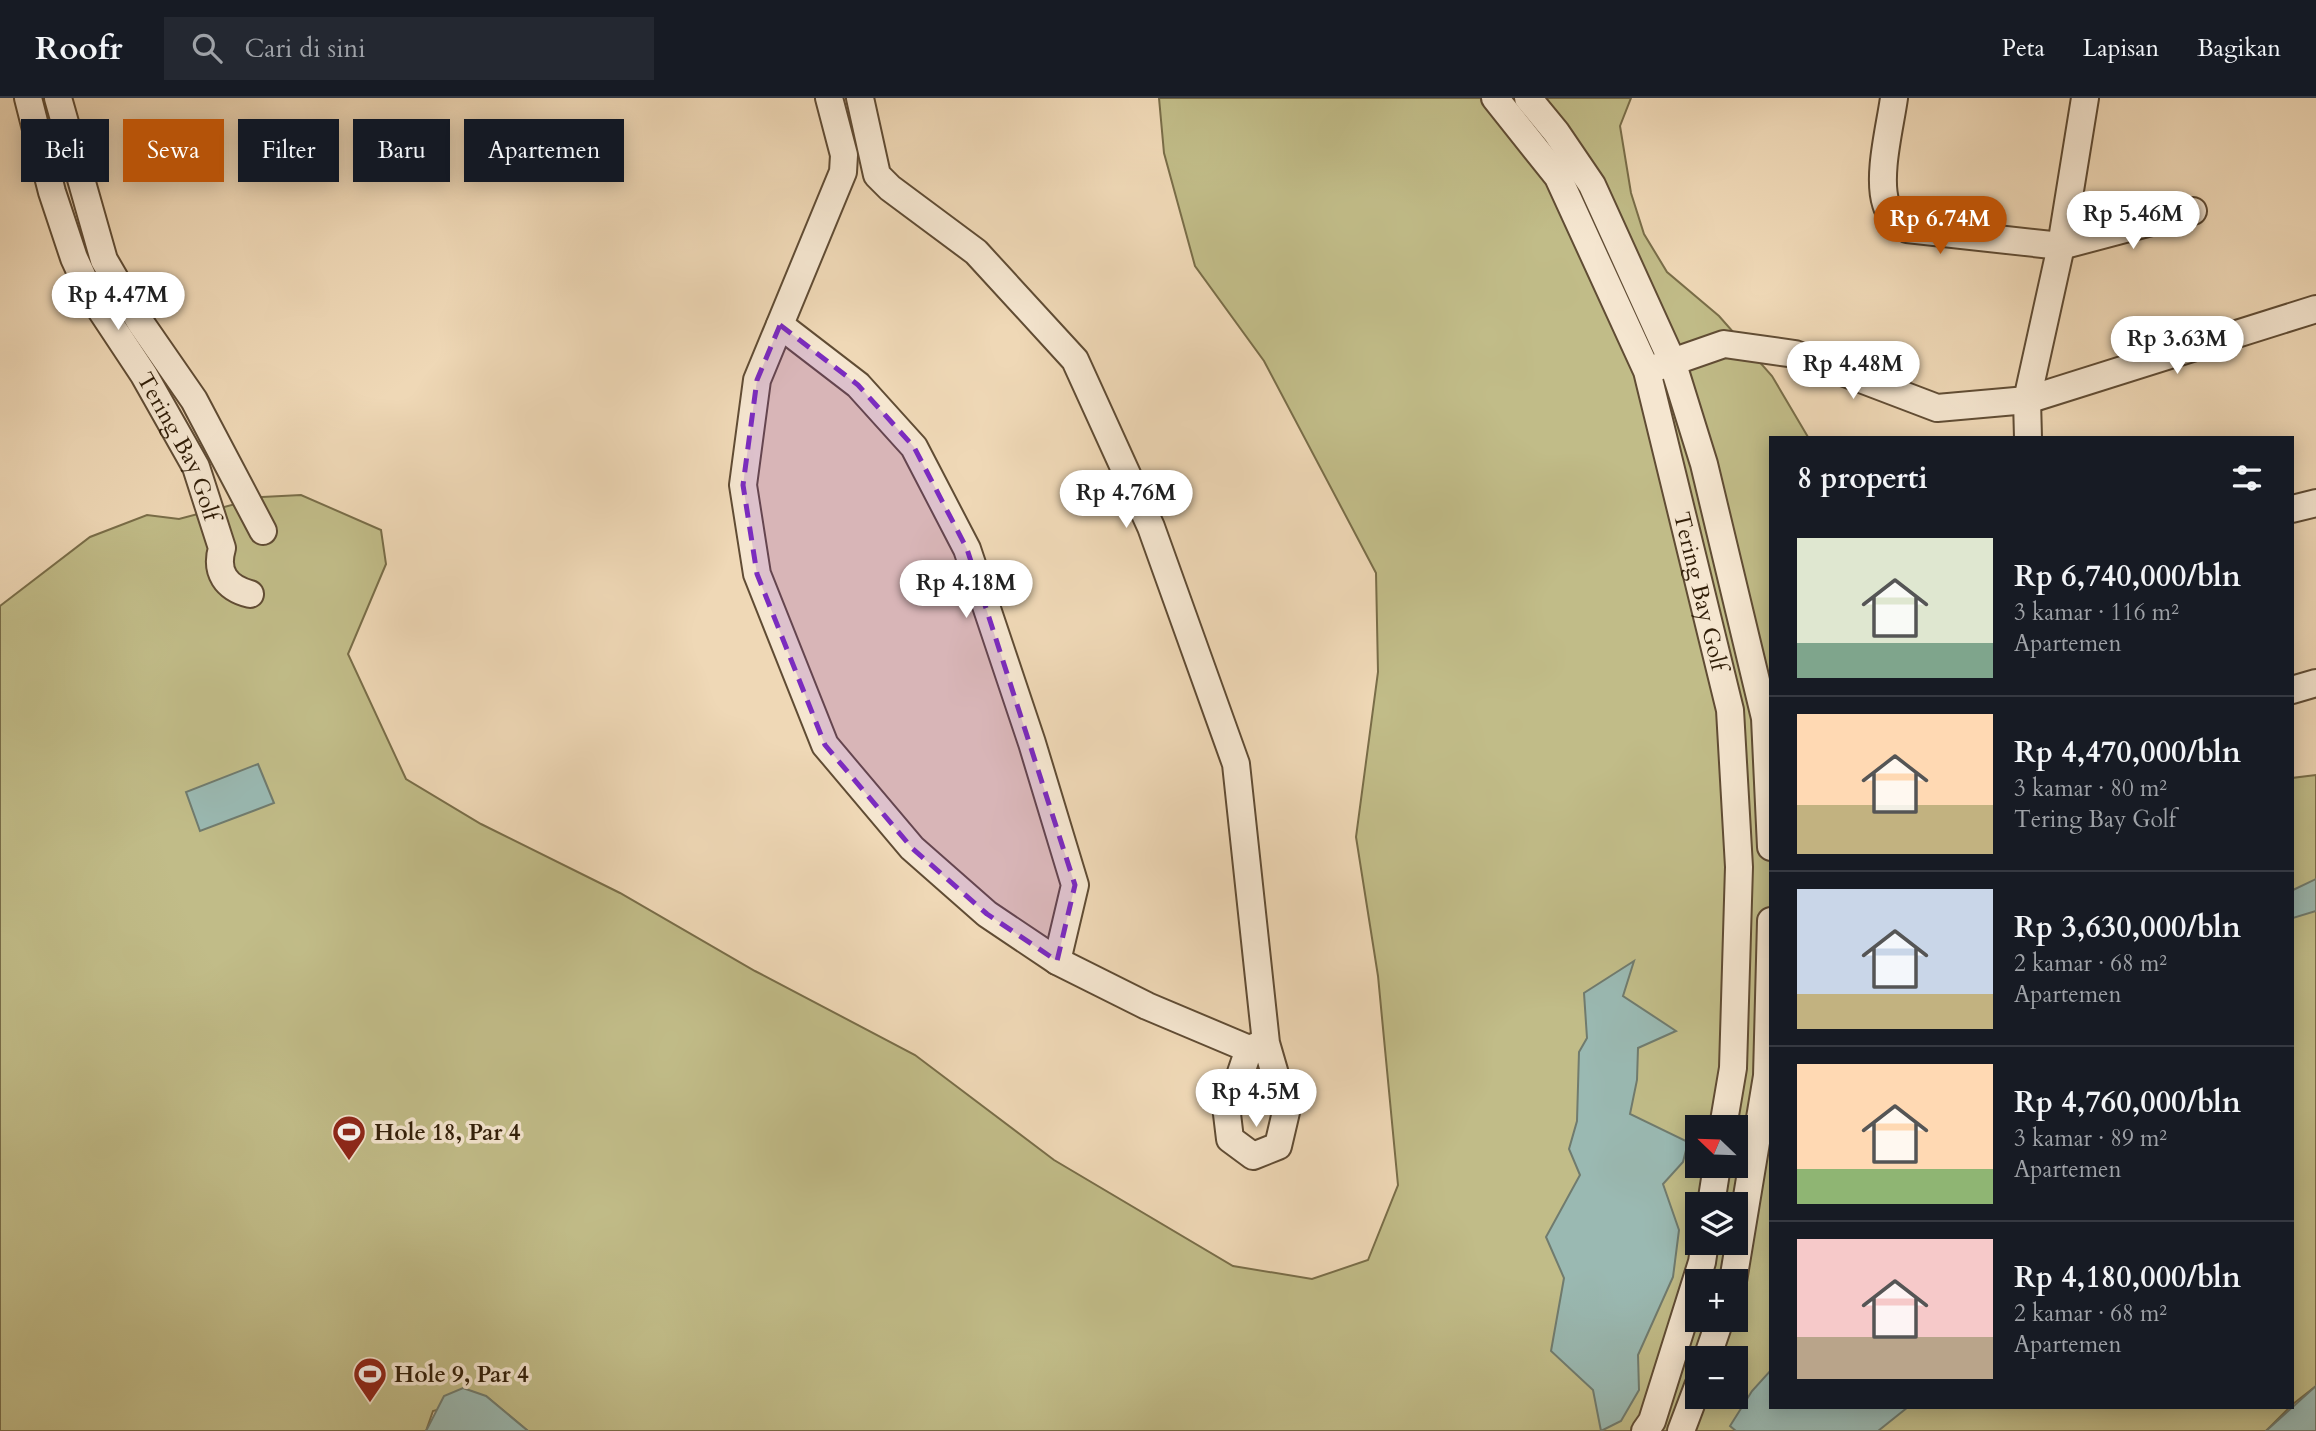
<!DOCTYPE html>
<html lang="id">
<head>
<meta charset="utf-8">
<style>
	:root { --surface:#171b24; --page:#242831; --text:#f1f3f6; --muted:#9ea1a6; --line:#363941; --accent:#b45309 }
	body { margin:0; font-family:Cardo,serif; background:var(--page); color:var(--text); height:100vh; display:flex; flex-direction:column; font-size:26px; white-space:nowrap }
	* { box-sizing:border-box; margin:0 }
	p { font-size:23px; color:var(--muted) }
	.icon { flex:none; width:38px; height:38px; fill:none; stroke:currentColor; stroke-width:2; stroke-linecap:round; stroke-linejoin:round }
	.map { position:relative; flex:1; overflow:hidden }
	.side { position:absolute; left:1769px; top:338px; width:525px; height:973px; display:flex; flex-direction:column; background:var(--surface); border-radius:0px; box-shadow:0 4px 18px #0003 }
	.side>* { flex:none }
	.hud { position:absolute; left:21px; top:21px; width:665px; height:63px; display:flex; gap:14px }
	.needle { width:46px; rotate:293deg }
	.fabs { position:absolute; left:1685px; top:1017px; display:grid; gap:14px }
	.fabs a { display:grid; place-items:center; width:63px; height:63px; border-radius:0px; background:var(--surface); box-shadow:0 4px 18px #0003; font-size:35px }
	.price { position:absolute; translate:-50% -60px; padding:0 16px; border-radius:24px; background:#fff; color:#222; font-size:23px; line-height:46px; filter:drop-shadow(0 2px 4px #0008) }
	.price::after { content:''; position:absolute; left:50%; top:42px; width:21px; height:16px; margin-left:-10px; background:inherit; clip-path:polygon(0 0,100% 0,50% 100%) }
	.price.on { background:var(--accent); color:#fff }
	ul { padding:0; list-style:none }
	li { display:flex; align-items:center; gap:21px; height:175px; padding:0 28px }
	li+li { border-top:2px solid var(--line) }
	li span { display:grid; place-items:center; flex:none; width:196px; height:140px; border-radius:0px; color:#555 }
	li>.icon { margin-inline-start:auto }
	span .icon { width:84px; height:84px; fill:#fffc; stroke-width:1 }
	li b { font-size:30px }
	h2 { display:flex; justify-content:space-between; align-items:center; height:84px; padding:0 28px; font-size:30px }
	.pill { padding:0 24px; border-radius:0px; background:var(--surface); box-shadow:0 4px 18px #0003; font-size:24px; line-height:63px }
	.pill.on { background:var(--accent); color:#fff }
	header { display:flex; align-items:center; gap:42px; box-sizing:border-box; height:98px; padding:0 35px; background:var(--surface); border-bottom:2px solid var(--line) }
	header strong { font-size:33px }
	nav { display:flex; gap:38px; margin-inline-start:auto; font-size:24px }
	.search { width:490px; height:63px; background:var(--page); display:flex; align-items:center; gap:18px; box-sizing:border-box; padding:0 24px; border-radius:0px; color:var(--muted); font-size:26px }
	.map>svg:first-child { display:block }
	.green { fill:#c1bc88; stroke:#796d48; stroke-width:2; fill-rule:evenodd }
	.water { fill:#9ab9b2; stroke:#707b6e; stroke-width:2 }
	.lines { fill:none; stroke-linecap:round; stroke-linejoin:round }
	.minor-casing { stroke:#604c34; stroke-width:30 }
	.minor { stroke:#f5e6d0; stroke-width:26 }
	.marked { fill:#7b2cbf; fill-opacity:0.2; stroke:#7b2cbf; stroke-width:5; stroke-dasharray:14 9; stroke-linejoin:round }
	.labels { text-anchor:middle; stroke-width:7; stroke-linejoin:round; paint-order:stroke }
	.street-label { font-size:23px; fill:#311e08; stroke:#f5e6d0 }
	.poi-label { font-size:23px; font-weight:bold; fill:#311e08; stroke:#f5e6d0; text-anchor:start }
</style>
</head>
<body>
<header>
<strong>Roofr</strong>
<div class="search"><svg class="icon" aria-label="search" viewBox="0 0 24 24"><circle cx="10" cy="10" r="6"/><path d="M15 15l6 6"/></svg>Cari di sini</div>
<nav><a>Peta</a><a>Lapisan</a><a>Bagikan</a></nav>
</header>
<div class="map">
<svg width="2316" height="1333" viewBox="0 0 2316 1333">
	<rect width="100%" height="100%" fill="#efd8b6"/>
	<filter id="stains"><feTurbulence type="fractalNoise" baseFrequency=".00286" numOctaves="4"/><feColorMatrix values="0 0 0 0 .2 0 0 0 0 .09 0 0 0 0 .02 0 0 0 .5 -.17"/></filter>
	<radialGradient id="worn" r=".72"><stop offset=".6" stop-color="#630" stop-opacity="0"/><stop offset="1" stop-color="#630" stop-opacity=".3"/></radialGradient>
	<path class="green" d="M 1159,0 L 1631,0 L 1620,28 L 1631,95 L 1644,136 L 1667,174 L 1719,218 L 1772,278 L 1808,339 L 1771,340 L 1771,1309 L 2290,1309 L 2266,1333 L 528,1333 L 486,1298 L 433,1313 L 426,1333 L 0,1333 L 0,508 L 90,439 L 147,417 L 179,421 L 262,399 L 301,397 L 381,432 L 386,466 L 348,556 L 406,681 L 481,726 L 620,795 L 755,873 L 915,957 L 1054,1062 L 1233,1168 L 1312,1181 L 1368,1162 L 1398,1087 L 1378,878 L 1356,739 L 1378,574 L 1376,475 L 1264,263 L 1195,168 L 1164,55 ZM 1698,1029 L 1736,1029 L 1736,1068 L 1698,1068 ZM 1698,1106 L 1736,1106 L 1736,1144 L 1698,1144 ZM 1698,1183 L 1736,1183 L 1736,1222 L 1698,1222 ZM 1698,1260 L 1736,1260 L 1736,1298 L 1698,1298 Z
		M 2316,677 L 2316,1288 L 2293,1306 L 2292,680 Z"/>
	<path class="water" d="M 258,666 L 274,705 L 200,733 L 186,694 Z
		M 2316,781 L 2316,813 L 2293,820 L 2293,792 Z
		M 1634,863 L 1623,898 L 1676,933 L 1638,950 L 1637,982 L 1630,1016 L 1688,1044 L 1683,1064 L 1663,1086 L 1679,1132 L 1673,1179 L 1638,1257 L 1639,1292 L 1621,1323 L 1601,1333 L 1593,1292 L 1551,1253 L 1564,1180 L 1546,1139 L 1580,1077 L 1569,1051 L 1577,1023 L 1579,954 L 1587,940 L 1584,895 Z
		M 1771,1272 L 1771,1309 L 1908,1309 L 1878,1333 L 1736,1333 L 1730,1328 L 1752,1293 Z
		M 2316,1288 L 2316,1333 L 2266,1333 Z
		M 463,1290 L 486,1298 L 528,1333 L 426,1333 L 444,1298 Z"/>
	<g class="lines">
		<g class="minor-casing">
			<g id="minor">
				<path id="s1" d="M 28,0 L 52,94 L 74,160 L 91,197 L 144,277 L 196,369 L 222,450 C 215,474 226,490 250,496"/>
				<path d="M 58,0 L 104,162 L 140,224 L 194,302 L 263,433"/>
				<path d="M 829,0 L 844,57 L 843,74 L 757,282 L 743,387 L 757,476 L 825,647 L 912,750 L 987,816 L 1057,863 L 1147,908 L 1249,951 L 1264,945"/>
				<path d="M 860,0 L 877,77 L 890,90 L 976,154 L 1075,262 L 1151,429 L 1236,666 L 1266,945 L 1286,1014 L 1278,1048 L 1253,1058 L 1230,1041 L 1227,1016 L 1249,951"/>
				<path id="s2" d="M 1495,0 L 1558,79 L 1647,273 L 1730,612 L 1739,769 L 1733,970 L 1723,1029"/>
				<path d="M 1528,0 L 1556,34 L 1592,87 L 1672,263 L 1704,366 L 1765,620 L 1771,749"/>
				<path d="M 1894,0 C 1890,29 1877,78 1886,106 C 1889,117 1898,124 1907,131 L 2061,148 L 2193,113"/>
				<path d="M 780,227 L 858,287 L 914,349 L 967,451 L 1032,645 L 1075,787 L 1057,863"/>
				<path d="M 1655,270 L 1724,246 L 1795,256 L 1937,310 L 2027,302 L 2316,211"/>
				<path d="M 2028,340 L 2027,302 L 2061,148 L 2085,0"/>
				<path d="M 2292,411 L 2316,405"/>
				<path d="M 2292,592 L 2316,585"/>
				<path d="M 1711,1106 L 1717,1068"/>
				<path d="M 1733,1183 L 1767,978 L 1771,823"/>
				<path d="M 1707,1260 L 1720,1222"/>
				<path d="M 1645,1333 L 1652,1323 L 1702,1164 L 1705,1144"/>
				<path d="M 1681,1333 L 1698,1288"/>
			</g>
		</g>
		<use href="#minor" class="minor"/>
	</g>
	<path class="marked" d="M 780,227 L 858,287 L 914,349 L 967,451 L 1075,787 L 1057,863 L 987,816 L 912,750 L 825,647 L 757,476 L 743,387 L 757,282 Z"/>
	<defs>
		<g id="stadium-pin" transform="scale(1.75)"><path d="M0 17L-7.5 6A9.5 9.5 0 1 1 7.5 6Z" fill="#8f2418" stroke="#f5e6d0"/><path d="M0-5a6.5 5 0 1 0 0 10a6.5 5 0 1 0 0-10ZM-3.5-1.8h7v3.6h-7Z" fill="#fff"/></g>
	</defs>
	<g fill-rule="evenodd">
		<use href="#stadium-pin" x="349" y="1034"/>
		<use href="#stadium-pin" x="370" y="1276"/>
	</g>
	<g class="labels">
		<g class="street-label">
			<text dy="8" stroke="none"><textPath href="#s1" startOffset="383">Tering Bay Golf</textPath></text>
			<text dy="8" stroke="none"><textPath href="#s2" startOffset="541">Tering Bay Golf</textPath></text>
		</g>
		<g class="poi-label">
			<text x="374" y="1042">Hole 18, Par 4</text>
			<text x="394" y="1284">Hole 9, Par 4</text>
		</g>
	</g>
	<rect width="100%" height="100%" filter="url(#stains)"/>
	<rect width="100%" height="100%" fill="url(#worn)"/>
</svg>
<div class="fabs">
<a><svg class="needle" viewBox="-14 -14 28 28"><path d="M0-13l5 13h-10z" fill="#e53935"/><path d="M0 13l5-13h-10z" fill="#9ea1a6"/></svg></a>
<a><svg class="icon" aria-label="layers" viewBox="0 0 24 24"><path d="M12 4l9 5-9 5-9-5zM3 14l9 5 9-5"/></svg></a>
<a>+</a>
<a>−</a>
</div>
<b class="price" style="left:2133px;top:153px">Rp 5.46M</b>
<b class="price on" style="left:1940px;top:158px">Rp 6.74M</b>
<b class="price" style="left:118px;top:234px">Rp 4.47M</b>
<b class="price" style="left:2177px;top:278px">Rp 3.63M</b>
<b class="price" style="left:1853px;top:303px">Rp 4.48M</b>
<b class="price" style="left:1126px;top:432px">Rp 4.76M</b>
<b class="price" style="left:966px;top:522px">Rp 4.18M</b>
<b class="price" style="left:1256px;top:1031px">Rp 4.5M</b>
<div class="hud">
<a class="pill">Beli</a>
<a class="pill on">Sewa</a>
<a class="pill">Filter</a>
<a class="pill">Baru</a>
<a class="pill">Apartemen</a>
</div>
<section class="side">
<h2>8 properti<svg class="icon" aria-label="filters" viewBox="0 0 24 24"><path d="M4 7h16M4 17h16"/><circle cx="9" cy="7" r="2"/><circle cx="15" cy="17" r="2"/></svg></h2>
<ul>
<li><span style="background:linear-gradient(#dfe7d0 75%,#7fa58c 0)"><svg class="icon" aria-label="home" viewBox="0 0 24 24"><path d="M3 11l9-7 9 7M6 9v11h12V9"/></svg></span><div><b>Rp 6,740,000/bln</b><p>3 kamar · 116 m²</p><p>Apartemen</p></div></li>
<li><span style="background:linear-gradient(#ffd9b3 65%,#c2b280 0)"><svg class="icon" aria-label="home" viewBox="0 0 24 24"><path d="M3 11l9-7 9 7M6 9v11h12V9"/></svg></span><div><b>Rp 4,470,000/bln</b><p>3 kamar · 80 m²</p><p>Tering Bay Golf</p></div></li>
<li><span style="background:linear-gradient(#c9d6e8 75%,#c2b280 0)"><svg class="icon" aria-label="home" viewBox="0 0 24 24"><path d="M3 11l9-7 9 7M6 9v11h12V9"/></svg></span><div><b>Rp 3,630,000/bln</b><p>2 kamar · 68 m²</p><p>Apartemen</p></div></li>
<li><span style="background:linear-gradient(#ffd9b3 75%,#8fb573 0)"><svg class="icon" aria-label="home" viewBox="0 0 24 24"><path d="M3 11l9-7 9 7M6 9v11h12V9"/></svg></span><div><b>Rp 4,760,000/bln</b><p>3 kamar · 89 m²</p><p>Apartemen</p></div></li>
<li><span style="background:linear-gradient(#f6c9c9 70%,#b9a48a 0)"><svg class="icon" aria-label="home" viewBox="0 0 24 24"><path d="M3 11l9-7 9 7M6 9v11h12V9"/></svg></span><div><b>Rp 4,180,000/bln</b><p>2 kamar · 68 m²</p><p>Apartemen</p></div></li>
</ul>
</section>
</div>
</body>
</html>
